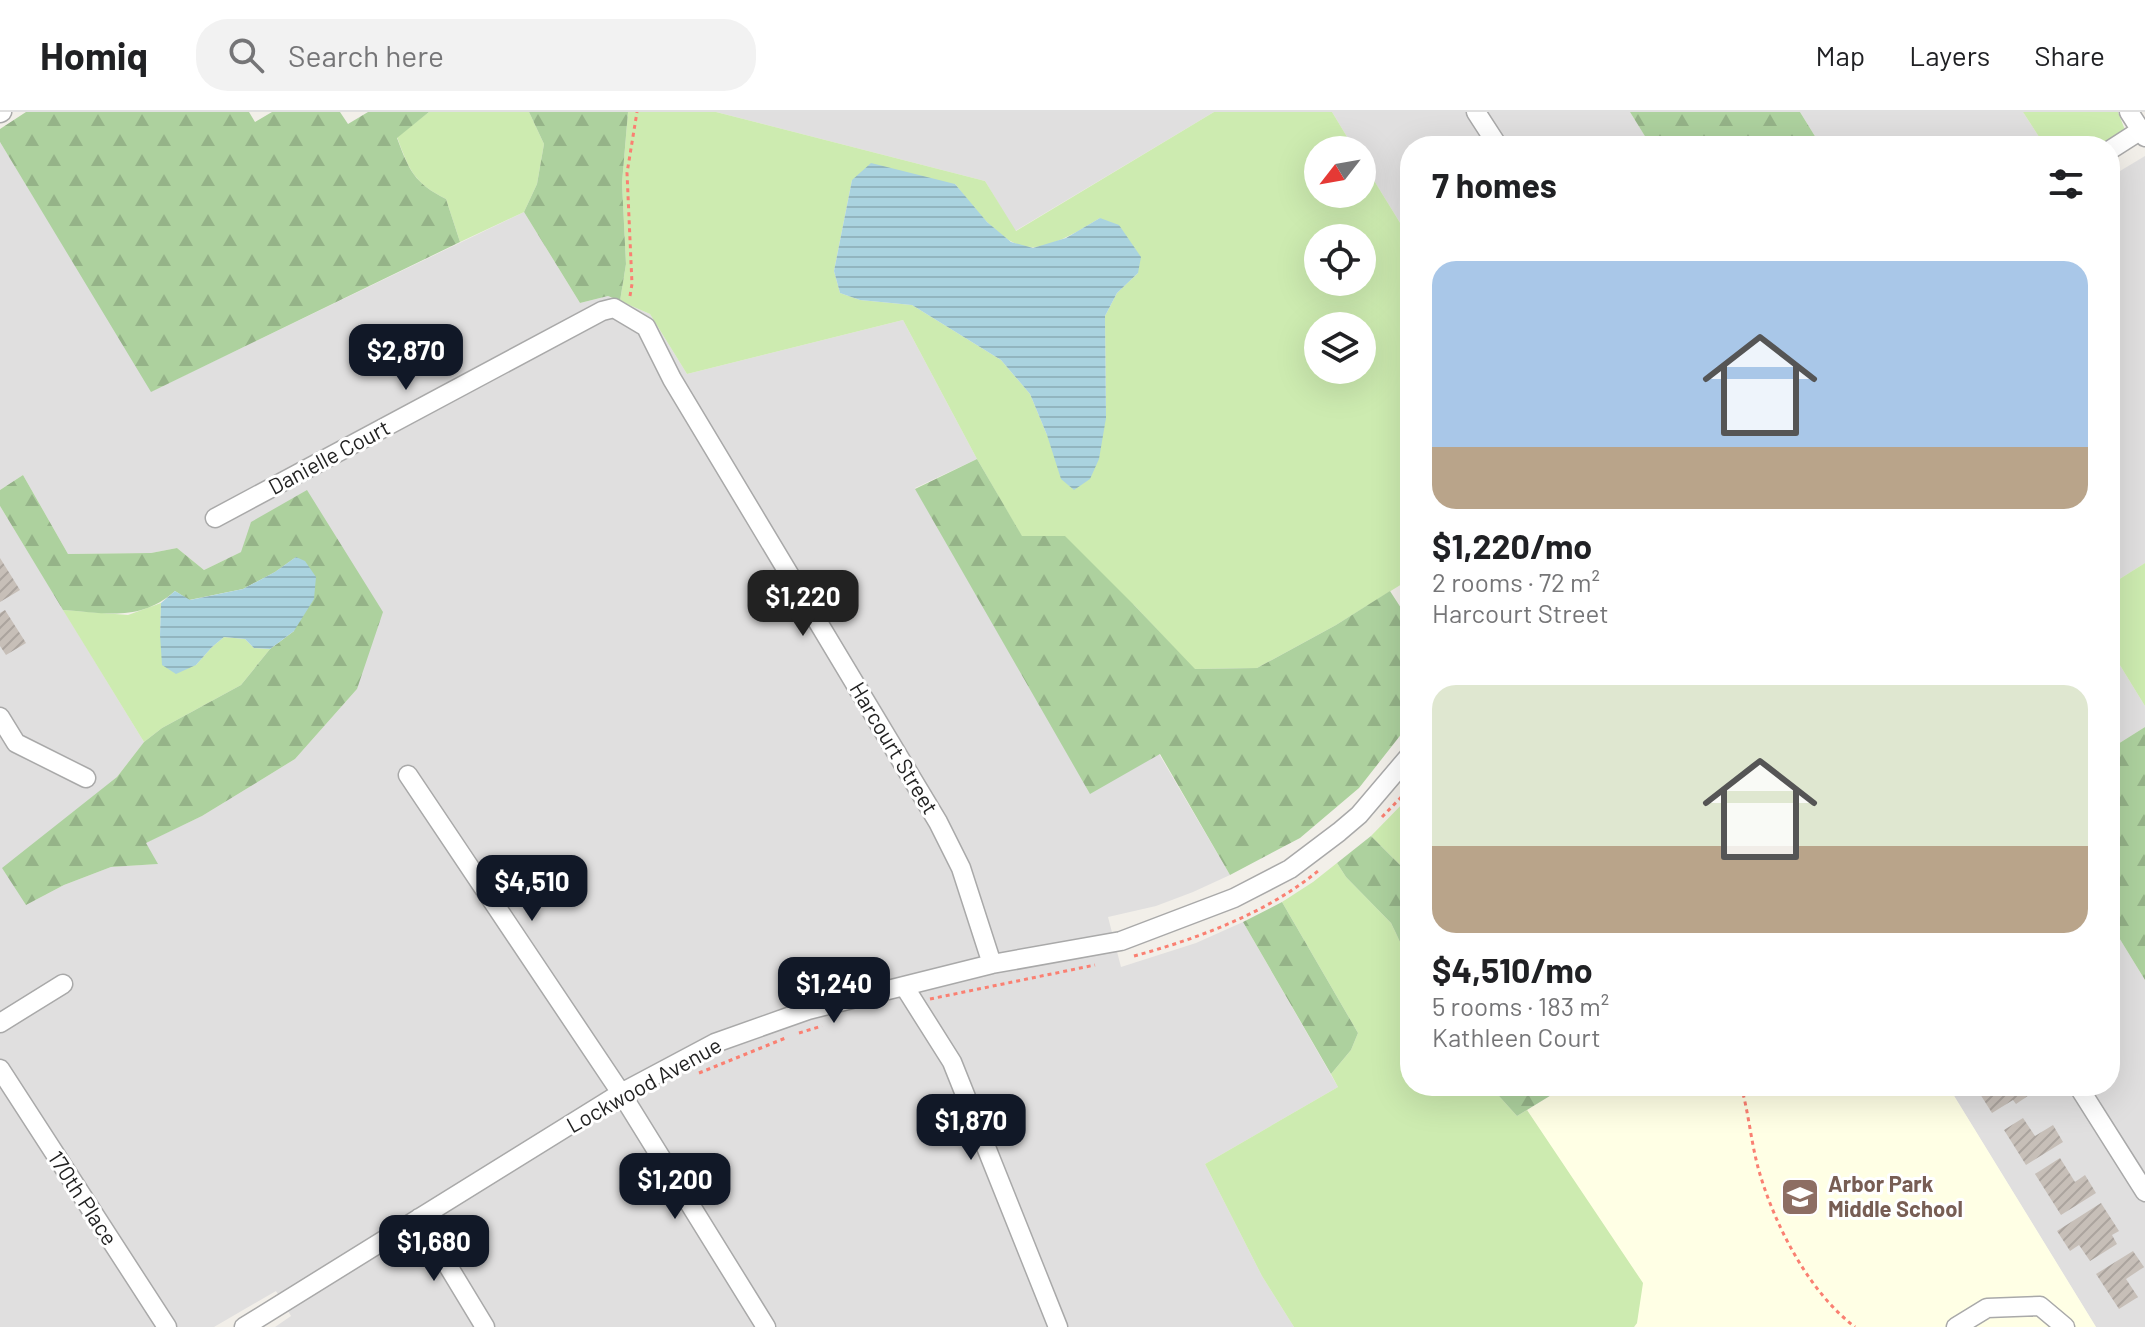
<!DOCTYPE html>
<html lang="en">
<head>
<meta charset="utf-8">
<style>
	:root { --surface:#fff; --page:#f2f2f2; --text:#202124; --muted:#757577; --line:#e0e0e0; --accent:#111827 }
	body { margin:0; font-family:Barlow,sans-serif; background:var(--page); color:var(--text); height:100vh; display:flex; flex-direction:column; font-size:30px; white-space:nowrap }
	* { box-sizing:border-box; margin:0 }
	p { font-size:26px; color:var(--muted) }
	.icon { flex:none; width:44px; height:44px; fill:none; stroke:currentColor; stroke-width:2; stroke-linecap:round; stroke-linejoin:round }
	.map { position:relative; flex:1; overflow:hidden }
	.side { position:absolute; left:1400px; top:24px; width:720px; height:960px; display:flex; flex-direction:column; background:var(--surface); border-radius:32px; box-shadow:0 8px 32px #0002 }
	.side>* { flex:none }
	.needle { width:52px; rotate:239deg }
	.tools { position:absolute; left:1304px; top:24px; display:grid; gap:16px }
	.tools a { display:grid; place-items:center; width:72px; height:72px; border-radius:50%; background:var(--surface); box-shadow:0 8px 32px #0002; font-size:40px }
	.price { position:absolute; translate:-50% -68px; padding:0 18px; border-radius:16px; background:var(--accent); color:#fff; font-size:26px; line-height:52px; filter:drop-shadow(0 2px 4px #0008) }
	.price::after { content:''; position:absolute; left:50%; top:48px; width:24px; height:18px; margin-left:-12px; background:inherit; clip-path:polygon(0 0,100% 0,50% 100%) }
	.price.active { background:#222; color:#fff }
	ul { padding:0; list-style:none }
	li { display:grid; align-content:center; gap:16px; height:424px; padding:0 32px }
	li span { display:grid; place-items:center; height:248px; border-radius:24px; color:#555 }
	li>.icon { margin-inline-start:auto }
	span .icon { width:144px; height:144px; fill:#fffc; stroke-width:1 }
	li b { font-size:34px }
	h2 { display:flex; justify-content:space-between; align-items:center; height:96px; padding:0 32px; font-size:34px }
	header { display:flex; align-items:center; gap:48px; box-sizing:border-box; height:112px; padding:0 40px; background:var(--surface); border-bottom:2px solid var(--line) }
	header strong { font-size:38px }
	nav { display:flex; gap:44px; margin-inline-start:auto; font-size:28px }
	.search { width:560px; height:72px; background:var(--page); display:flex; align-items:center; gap:20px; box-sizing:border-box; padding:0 28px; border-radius:32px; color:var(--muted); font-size:30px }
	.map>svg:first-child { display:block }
	.residential { fill:#e0dfdf }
	.education { fill:#ffffe5 }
	.grass { fill:#cdebb0; fill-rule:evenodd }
	.forest { fill:url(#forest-firs) }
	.water { fill:url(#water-rules) }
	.building { fill:url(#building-hatch) }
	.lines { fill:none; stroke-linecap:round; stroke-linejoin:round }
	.minor-casing { stroke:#a9a9a9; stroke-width:21 }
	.path { stroke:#fa8072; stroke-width:3; stroke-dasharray:4 4; stroke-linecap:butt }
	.minor { stroke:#fff; stroke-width:18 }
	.labels { text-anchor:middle; stroke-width:6; stroke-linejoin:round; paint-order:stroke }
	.street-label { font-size:22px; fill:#222; stroke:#fff }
	.education-label { font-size:22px; font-weight:bold; fill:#785e54; stroke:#fff; text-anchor:start }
</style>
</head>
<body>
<header>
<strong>Homiq</strong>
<div class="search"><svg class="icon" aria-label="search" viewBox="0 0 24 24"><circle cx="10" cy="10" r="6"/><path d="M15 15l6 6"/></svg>Search here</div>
<nav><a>Map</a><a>Layers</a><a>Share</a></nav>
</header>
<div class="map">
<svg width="2145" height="1215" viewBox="0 0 2145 1215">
	<defs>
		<pattern id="forest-firs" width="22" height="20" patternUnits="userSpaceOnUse" patternTransform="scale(2)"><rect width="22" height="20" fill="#add19e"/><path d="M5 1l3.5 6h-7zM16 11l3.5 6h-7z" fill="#95b388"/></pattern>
		<pattern id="water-rules" width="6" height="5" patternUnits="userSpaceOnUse" patternTransform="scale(2)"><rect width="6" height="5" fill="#aad3df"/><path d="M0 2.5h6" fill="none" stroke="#92b5bf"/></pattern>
		<pattern id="building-hatch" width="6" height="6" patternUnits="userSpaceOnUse" patternTransform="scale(2)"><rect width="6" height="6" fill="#c7bfb8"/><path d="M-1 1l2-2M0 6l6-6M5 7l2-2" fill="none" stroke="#aba49e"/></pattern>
	</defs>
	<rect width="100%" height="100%" fill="#f2efe9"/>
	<path class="residential" d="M 716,0 L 1214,0 L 1015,119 L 985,69 Z
		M 1332,0 L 1630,0 L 1651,34 L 1410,34 L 1410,127 L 1362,49 L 1362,38 L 1355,38 Z
		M 1800,0 L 2023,0 L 2045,34 L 1821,34 Z
		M 0,30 L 152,279 L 524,100 L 580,191 L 608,184 L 650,202 L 687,262 L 903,208 L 977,347 L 915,376 L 1090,681 L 1159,642 L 1230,763 L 1193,780 L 1156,794 L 1108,805 L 1121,855 L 1196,831 L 1243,810 L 1338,975 L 1205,1052 L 1262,1164 L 1294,1215 L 275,1215 L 291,1204 L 276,1179 L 214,1215 L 0,1215 L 0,394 L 144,630 L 117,665 L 26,793 L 64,773 L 111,755 L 157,752 L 145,731 L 202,704 L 295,647 L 357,577 L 241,440 L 204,458 L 177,436 L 151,441 L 68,442 L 23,363 L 0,378 Z
		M 2145,44 L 2145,451 L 2110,473 L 2110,65 Z
		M 2110,537 L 2145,594 L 2145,615 L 2110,637 Z
		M 2110,811 L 2145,868 L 2145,1215 L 2096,1215 L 1948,974 L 2110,974 Z"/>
	<path class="education" d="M 1566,974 L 1948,974 L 2096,1215 L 1634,1215 L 1637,1211 L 1527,998 Z"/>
	<path class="grass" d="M 429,0 L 529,0 L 544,32 L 537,72 L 524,100 L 460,130 L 446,87 C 414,71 409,58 397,25 Z
		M 628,0 L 716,0 L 985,69 L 1016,119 L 1214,0 L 1332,0 L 1355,38 L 1318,38 L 1318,82 L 1362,82 L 1362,49 L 1410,127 L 1410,467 L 1336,513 L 1257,556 L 1194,557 L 1134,493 L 1022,425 L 977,347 L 903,208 L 687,262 L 650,202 L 620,189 L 626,152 L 622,71 ZM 852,68 L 955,72 C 972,93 1006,141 1037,135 C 1060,131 1080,118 1100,106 L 1138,161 L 1117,181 L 1105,204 L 1106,306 L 1047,323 L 1030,282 L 1001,248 L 912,193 L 860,188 L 840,181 L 834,159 ZM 1318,126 L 1362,126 L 1362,170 L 1318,170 ZM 1318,214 L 1362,214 L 1362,258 L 1318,258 Z
		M 2023,0 L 2118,0 L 2125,18 L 2100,34 L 2045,34 Z
		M 2145,451 L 2145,594 L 2110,537 L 2110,473 Z
		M 161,491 L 160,523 L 196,553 L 212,535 L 224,525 L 245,527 L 254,536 L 270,537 L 241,573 L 162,616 L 144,630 L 63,498 L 128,503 Z
		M 1410,684 L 1410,763 L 1371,724 Z
		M 1337,751 L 1346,765 L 1391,811 L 1410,850 L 1410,974 L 1490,974 L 1517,1004 L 1527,998 L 1643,1171 L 1637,1211 L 1634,1215 L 1294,1215 L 1262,1164 L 1205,1052 L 1338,975 L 1331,962 L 1351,938 L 1358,921 L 1282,790 L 1313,770 Z"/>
	<path class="forest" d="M 26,0 L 249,0 L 255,10 L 272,0 L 340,0 L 348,12 L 368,0 L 429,0 L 397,26 C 409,58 414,71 446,87 L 460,130 L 151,280 L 0,30 L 0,17 Z
		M 529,0 L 628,0 L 622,71 L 626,152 L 620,189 L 608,184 L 580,191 L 524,100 L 537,72 L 544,32 Z
		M 1630,0 L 1800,0 L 1821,34 L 1651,34 Z
		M 977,347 L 1022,424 L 1065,424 L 1134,493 L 1195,557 L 1257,556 L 1336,513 L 1390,479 L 1410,510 L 1410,611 L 1359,676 L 1300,726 L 1230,763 L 1160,642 L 1090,682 L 915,377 Z
		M 23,363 L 68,442 L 151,441 L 177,436 L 204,458 L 241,440 L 251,410 L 307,378 L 383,500 L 357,577 L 295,647 L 202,704 L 146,731 L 158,752 L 111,755 L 64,773 L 26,793 L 2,756 L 117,665 L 144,630 L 162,616 L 241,573 L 270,537 L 294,519 L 296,445 L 275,460 L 243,477 L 189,488 L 175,479 C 140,510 106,501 63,498 L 0,394 L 0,378 Z
		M 2145,615 L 2145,868 L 2110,811 L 2110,637 Z
		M 1371,724 L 1410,763 L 1410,850 L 1391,811 L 1346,765 L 1337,751 Z
		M 1282,790 L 1358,921 L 1351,938 L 1331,962 L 1243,810 Z
		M 1490,974 L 1566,974 L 1517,1004 Z"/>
	<path class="water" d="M 871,51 L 955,72 L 987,110 L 1011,130 L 1033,136 L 1066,126 L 1100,106 L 1119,113 L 1141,145 L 1138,161 L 1117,181 L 1105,204 L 1106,306 L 1099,347 L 1090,367 L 1074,378 L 1061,367 L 1047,323 L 1030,282 L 1001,248 L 912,193 L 860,188 L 840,181 L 834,159 L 852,68 Z
		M 296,445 L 305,449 L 316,465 L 314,487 L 294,519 L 270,537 L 254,536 L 245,527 L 224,525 L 212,535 L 196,553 L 176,562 L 162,553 L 160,523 L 161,491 L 175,479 L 190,488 L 243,477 L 275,460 Z"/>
	<path class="building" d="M 0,446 L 20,478 L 0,490 Z
		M 5,498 L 26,531 L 6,543 L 0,534 L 0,501 Z
		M 1975,974 L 2028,974 L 2032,981 L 2016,992 L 2013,988 L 1992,1001 Z
		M 2023,1006 L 2035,1024 L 2053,1013 L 2063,1030 L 2026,1053 L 2004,1018 Z
		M 2060,1046 L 2075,1070 L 2085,1063 L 2096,1081 L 2061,1103 L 2035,1062 Z
		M 2101,1091 L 2119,1119 L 2112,1123 L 2117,1132 L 2090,1149 L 2079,1133 L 2070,1139 L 2057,1119 Z
		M 2133,1139 L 2144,1155 L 2126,1167 L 2138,1185 L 2119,1197 L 2096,1162 Z"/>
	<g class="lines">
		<g class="minor-casing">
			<path id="minor" d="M 1476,0 L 1498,34
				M 2129,0 L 2145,25
				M 0,1 L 2,0
				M 2110,38 L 2141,18
				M 215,406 L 602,199 L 614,196 L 646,215 L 672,267 L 938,710 L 961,756 L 992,852
				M 0,605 L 16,631 L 86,666
				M 408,663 L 621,981 L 766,1215
				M 904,874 L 952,950 L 1058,1215
				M 0,911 L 63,872
				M 0,957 L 167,1215
				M 2078,974 L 2145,1080
				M 419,1106 L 485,1215
				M 244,1215 L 621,981 L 715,931 L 808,898 L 992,852 L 1121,829 L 1234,786 L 1290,757 L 1339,720 L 1359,703 L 1410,643
				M 1956,1215 L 1987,1196 L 2040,1194 L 2065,1215"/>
		</g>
		<path class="path" d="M 630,184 L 632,172 L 627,61 L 637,0
			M 1382,705 L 1410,676
			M 1134,844 C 1197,827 1267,801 1318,759
			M 930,887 L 1095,853
			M 799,921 L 822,914
			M 699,961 L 788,925
			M 1741,974 C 1749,1002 1751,1031 1759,1059 C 1775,1114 1809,1180 1855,1215"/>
		<use href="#minor" class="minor"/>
	</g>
	<defs>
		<g id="school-square" transform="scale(2)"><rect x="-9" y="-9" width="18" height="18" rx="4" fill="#8d6e63" stroke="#fff"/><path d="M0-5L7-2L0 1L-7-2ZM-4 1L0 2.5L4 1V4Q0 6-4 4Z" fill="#fff"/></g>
	</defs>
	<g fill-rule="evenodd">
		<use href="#school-square" x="1800" y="1085"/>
	</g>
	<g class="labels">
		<g class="street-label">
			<text transform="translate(329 345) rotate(-28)" y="8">Danielle Court</text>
			<text transform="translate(894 636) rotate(59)" y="8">Harcourt Street</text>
			<text transform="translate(644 973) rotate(-29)" y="8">Lockwood Avenue</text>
			<text transform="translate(83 1086) rotate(57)" y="8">170th Place</text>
		</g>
		<g class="education-label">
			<text x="1828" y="1080">Arbor Park<tspan x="1828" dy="25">Middle School</tspan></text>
		</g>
	</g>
</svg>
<div class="tools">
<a><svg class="needle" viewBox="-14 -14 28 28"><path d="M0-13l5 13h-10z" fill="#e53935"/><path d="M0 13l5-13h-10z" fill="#757577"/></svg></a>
<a><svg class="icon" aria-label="locate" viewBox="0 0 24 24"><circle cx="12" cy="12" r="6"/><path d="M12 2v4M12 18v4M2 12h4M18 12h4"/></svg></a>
<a><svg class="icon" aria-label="layers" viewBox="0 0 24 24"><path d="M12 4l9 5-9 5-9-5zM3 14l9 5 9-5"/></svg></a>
</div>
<b class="price" style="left:406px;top:280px">$2,870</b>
<b class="price active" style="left:803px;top:526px">$1,220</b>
<b class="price" style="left:532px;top:811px">$4,510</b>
<b class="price" style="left:834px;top:913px">$1,240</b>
<b class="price" style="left:971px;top:1050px">$1,870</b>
<b class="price" style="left:675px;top:1109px">$1,200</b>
<b class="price" style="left:434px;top:1171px">$1,680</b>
<section class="side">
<h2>7 homes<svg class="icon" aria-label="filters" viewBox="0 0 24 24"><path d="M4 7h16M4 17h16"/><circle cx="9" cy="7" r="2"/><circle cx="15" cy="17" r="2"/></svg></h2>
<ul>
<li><span style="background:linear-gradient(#a9c7e8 75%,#b9a48a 0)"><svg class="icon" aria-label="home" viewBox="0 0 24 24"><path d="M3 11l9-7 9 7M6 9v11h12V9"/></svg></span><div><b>$1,220/mo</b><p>2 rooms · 72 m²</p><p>Harcourt Street</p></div></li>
<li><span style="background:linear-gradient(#dfe7d0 65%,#b9a48a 0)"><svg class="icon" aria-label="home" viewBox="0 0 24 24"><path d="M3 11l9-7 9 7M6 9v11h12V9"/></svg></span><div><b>$4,510/mo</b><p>5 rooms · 183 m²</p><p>Kathleen Court</p></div></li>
</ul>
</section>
</div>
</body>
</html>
